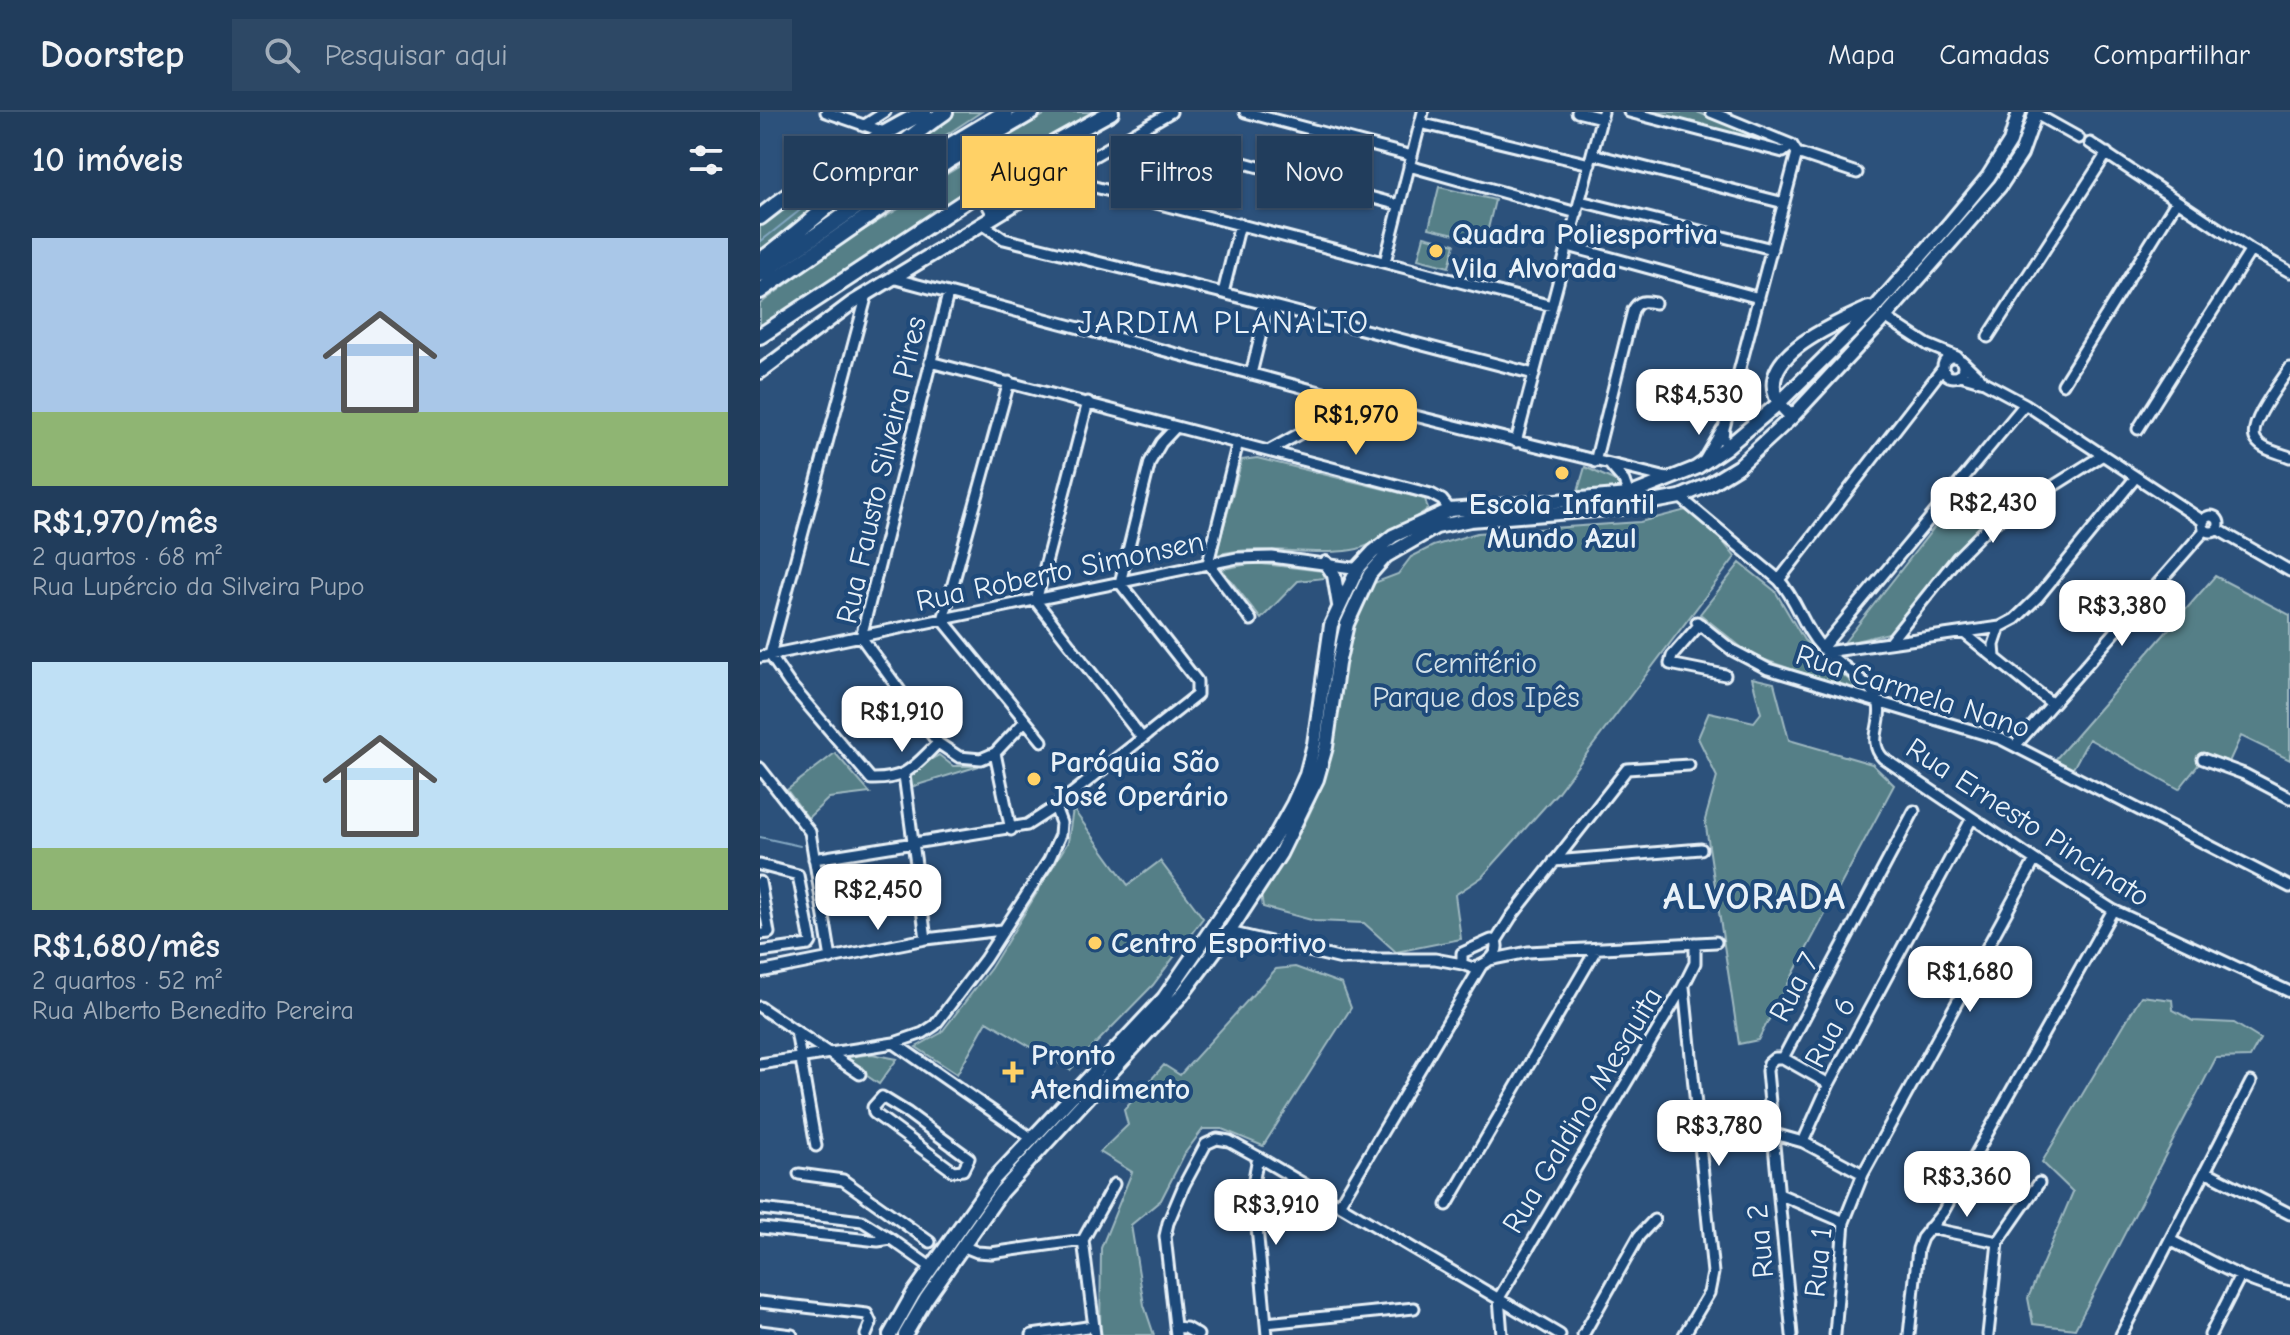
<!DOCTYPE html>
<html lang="pt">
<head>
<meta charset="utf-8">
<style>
	:root { --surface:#213d5c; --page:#2d4865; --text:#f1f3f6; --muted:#a2aebb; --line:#3e5672; --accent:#ffd166 }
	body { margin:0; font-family:"Comic Neue",sans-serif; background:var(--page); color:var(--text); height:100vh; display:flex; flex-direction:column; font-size:30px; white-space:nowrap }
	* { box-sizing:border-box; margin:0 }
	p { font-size:26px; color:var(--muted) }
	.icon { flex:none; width:44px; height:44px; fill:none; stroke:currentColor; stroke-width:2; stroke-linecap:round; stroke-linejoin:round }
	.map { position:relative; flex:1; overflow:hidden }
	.side { display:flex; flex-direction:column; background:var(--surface); width:760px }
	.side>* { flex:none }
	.top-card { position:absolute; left:24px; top:24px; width:760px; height:72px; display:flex; gap:16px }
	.price { position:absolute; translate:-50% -68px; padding:0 18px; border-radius:16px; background:#fff; color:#222; font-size:26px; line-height:52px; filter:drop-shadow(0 2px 4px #0008) }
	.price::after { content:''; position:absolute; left:50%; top:48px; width:24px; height:18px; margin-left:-12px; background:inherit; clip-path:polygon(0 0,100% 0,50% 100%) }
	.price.active { background:var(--accent); color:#111 }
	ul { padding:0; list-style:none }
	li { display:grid; align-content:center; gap:16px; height:424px; padding:0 32px }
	li span { display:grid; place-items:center; height:248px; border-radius:0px; color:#555 }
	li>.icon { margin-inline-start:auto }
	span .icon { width:144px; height:144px; fill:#fffc; stroke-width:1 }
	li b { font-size:34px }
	h2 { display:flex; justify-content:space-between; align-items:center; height:96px; padding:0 32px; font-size:34px }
	.tag { padding:0 28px; border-radius:0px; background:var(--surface); box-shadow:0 2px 6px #0004,0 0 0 2px var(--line); font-size:28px; line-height:72px }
	.tag.active { background:var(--accent); color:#111 }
	header { display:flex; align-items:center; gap:48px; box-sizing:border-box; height:112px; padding:0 40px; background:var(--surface); border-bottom:2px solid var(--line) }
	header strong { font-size:38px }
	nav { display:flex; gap:44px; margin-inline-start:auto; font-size:28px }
	.search { width:560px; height:72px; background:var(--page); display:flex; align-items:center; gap:20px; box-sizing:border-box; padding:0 28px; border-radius:0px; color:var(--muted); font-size:30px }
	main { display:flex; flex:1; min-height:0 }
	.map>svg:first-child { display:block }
	.green { fill:#557f87; stroke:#9eb8c0; stroke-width:2 }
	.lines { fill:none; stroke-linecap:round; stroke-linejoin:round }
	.stream { stroke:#83a7c1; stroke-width:2 }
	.minor-casing { stroke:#e8f1f8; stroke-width:15 }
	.major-casing { stroke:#e8f1f8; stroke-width:18 }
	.highway-casing { stroke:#e8f1f8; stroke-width:20 }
	.minor { stroke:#1f4a7a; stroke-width:9 }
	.major { stroke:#1f4a7a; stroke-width:12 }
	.highway { stroke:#1f4a7a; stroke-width:14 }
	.poi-dot { fill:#ffd166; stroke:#1f4a7a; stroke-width:3 }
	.labels { text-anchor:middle; stroke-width:8; stroke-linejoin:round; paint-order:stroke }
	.poi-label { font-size:30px; font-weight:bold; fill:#e8f1f8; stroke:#1f4a7a; text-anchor:start }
	.street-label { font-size:30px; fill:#e8f1f8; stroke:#1f4a7a }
	.park-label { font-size:30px; fill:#d2e0e7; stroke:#1f4a7a }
	.neighbourhood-label { font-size:32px; letter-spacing:2px; fill:#e8f1f8; stroke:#1f4a7a }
	.district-label { font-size:38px; font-weight:bold; letter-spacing:2px; fill:#e8f1f8; stroke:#1f4a7a }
</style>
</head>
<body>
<header>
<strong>Doorstep</strong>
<div class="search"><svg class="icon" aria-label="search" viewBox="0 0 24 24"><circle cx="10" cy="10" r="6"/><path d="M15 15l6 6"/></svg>Pesquisar aqui</div>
<nav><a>Mapa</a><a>Camadas</a><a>Compartilhar</a></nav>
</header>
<main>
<section class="side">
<h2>10 imóveis<svg class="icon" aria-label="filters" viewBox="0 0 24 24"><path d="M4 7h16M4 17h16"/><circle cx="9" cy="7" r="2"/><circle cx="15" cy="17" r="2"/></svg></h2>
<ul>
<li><span style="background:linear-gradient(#a9c7e8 70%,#8fb573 0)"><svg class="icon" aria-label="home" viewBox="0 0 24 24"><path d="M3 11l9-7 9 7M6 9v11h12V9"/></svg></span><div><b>R$1,970/mês</b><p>2 quartos · 68 m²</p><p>Rua Lupércio da Silveira Pupo</p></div></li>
<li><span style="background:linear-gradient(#bfe0f5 75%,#8fb573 0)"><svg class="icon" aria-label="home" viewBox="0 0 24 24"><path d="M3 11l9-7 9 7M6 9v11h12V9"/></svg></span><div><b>R$1,680/mês</b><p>2 quartos · 52 m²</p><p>Rua Alberto Benedito Pereira</p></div></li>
</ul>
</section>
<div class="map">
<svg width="1530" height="1223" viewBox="0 0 1530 1223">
	<rect width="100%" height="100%" fill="#2c517b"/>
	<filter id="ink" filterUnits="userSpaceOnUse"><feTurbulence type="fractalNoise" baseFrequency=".0125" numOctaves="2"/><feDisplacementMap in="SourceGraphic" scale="16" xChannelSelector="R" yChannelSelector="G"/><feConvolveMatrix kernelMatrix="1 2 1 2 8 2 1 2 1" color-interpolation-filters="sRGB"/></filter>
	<g filter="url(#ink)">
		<path class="green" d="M 193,0 L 221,0 L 81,92 L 154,26 Z
			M 289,0 L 341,0 L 233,61 L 0,214 L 0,192 L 79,133 L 140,96 L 164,76 Z
			M 884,0 L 937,0 L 1013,32 Z
			M 153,12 L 154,14 L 0,144 L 0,111 L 64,64 Z
			M 679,75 L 735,88 L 725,129 L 669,116 Z
			M 664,124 L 695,132 L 689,155 L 658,147 Z
			M 497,346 L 665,387 L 668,397 C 648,410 615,435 592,438 C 547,445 501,431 456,443 L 482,348 Z
			M 825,355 L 871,376 L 817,382 Z
			M 1205,376 L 1239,401 L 1181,457 L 1133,520 L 1083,532 Z
			M 926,398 L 953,417 L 975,445 L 797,681 L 722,765 L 695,783 L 701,827 L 636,840 L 604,811 L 555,809 L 503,795 L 501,782 C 524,746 551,710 562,668 C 579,602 578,530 614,471 L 638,462 L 651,445 L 673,434 L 717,421 L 880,410 Z
			M 494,451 L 563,459 L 565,466 L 538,469 L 501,507 L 462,457 Z
			M 980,451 L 1015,479 L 1044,528 L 1106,583 L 991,543 L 940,502 Z
			M 1455,464 L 1530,503 L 1530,648 L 1481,624 L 1469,650 L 1462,647 L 1443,647 L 1419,677 L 1329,627 L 1310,662 L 1294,649 Z
			M 992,566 L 1014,571 L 1029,628 L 1112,652 L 1134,673 L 998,928 L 979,932 L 945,708 L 957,665 L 938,626 L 949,600 L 994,610 L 1001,601 Z
			M 75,641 L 110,681 L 69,686 L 48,706 L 27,678 Z
			M 179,643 L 193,654 L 219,654 L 151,675 L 150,664 L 157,655 Z
			M 313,697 L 368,773 L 400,749 L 443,806 L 393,873 L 310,958 L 227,909 L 197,962 L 156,935 L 181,921 L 231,856 L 308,730 Z
			M 535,855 L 582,872 L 591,896 L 503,1034 L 462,1017 L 443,1017 L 425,1041 L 401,1088 L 371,1113 L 384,1193 L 394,1223 L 340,1223 L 341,1136 L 372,1060 L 340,1040 L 368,1013 L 364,998 L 404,953 L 420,963 L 516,857 Z
			M 1381,884 L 1412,888 L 1413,898 L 1433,909 L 1474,911 L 1500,927 L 1490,945 L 1456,946 L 1315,1217 L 1273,1212 L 1268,1186 L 1313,1080 L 1282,1050 Z
			M 112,942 L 137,947 L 119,972 L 81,946 Z"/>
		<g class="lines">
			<path class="stream" d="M 0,130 L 44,95
				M 0,725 L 40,734"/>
			<g class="minor-casing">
				<path id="minor" d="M 66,0 L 124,20
					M 485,0 L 652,44
					M 817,0 L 842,6
					M 869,0 L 1023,40 L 1032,33
					M 951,0 L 1032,33 L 1037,41 L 1097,61
					M 1276,2 L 1319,26
					M 660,11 L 830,52
					M 103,14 L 125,0
					M 374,21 L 639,93
					M 1330,31 L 1491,138 L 1530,160
					M 832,42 L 1024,91
					M 649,54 L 817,101
					M 303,62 L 327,73 L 792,194
					M 299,64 L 411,0
					M 820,89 L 1012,137
					M 221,111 L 244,127 L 463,181 L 774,262
					M 808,134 L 999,186
					M 625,150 L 663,0
					M 132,166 L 586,287 L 907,366
					M 463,181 L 480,112
					M 107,182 L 10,543 L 29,571 L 111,667 C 147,668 154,654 178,631
					M 188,182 L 101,525 L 178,631 L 199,645 L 221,647 L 235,641 L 265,609
					M 1125,205 L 1168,233 L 1197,245
					M 1228,225 L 1347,41
					M1183 255a10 10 0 1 1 20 0a10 10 0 1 1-20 0Z
					M 1202,249 L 1224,270
					M 170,250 L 671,382 L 682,388 L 690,398
					M 1530,256 C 1521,270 1486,314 1496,328 C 1502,338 1520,341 1530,345
					M 491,262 L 508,193
					M 1200,263 L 1224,270 L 1265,292 L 1443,409
					M 249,270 L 183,508 L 282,629
					M 1303,272 L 1416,90
					M 328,290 L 276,489 L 382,626
					M 1378,317 L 1491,138
					M 756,330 L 843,0
					M 967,335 L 963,326 L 964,316 L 1037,41
					M 510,338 L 539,322 L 586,287
					M 945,347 L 962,318
					M 835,350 L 873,198 C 879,188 884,189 895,191
					M 851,354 L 864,369 L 869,383
					M 920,385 L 1019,468 C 1038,489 1043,516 1062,536 C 1076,551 1116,573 1119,593 C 1123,612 1107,629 1123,646 L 1275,748 L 1353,798 L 1530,880
					M1443 412a8 8 0 1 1 16 0a8 8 0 1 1-16 0Z
					M 1457,417 L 1530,459
					M 448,451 L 478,330
					M 448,451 L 491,508
					M 1019,468 L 1183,256
					M 937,510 L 972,538 L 1008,557 L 1241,627 L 1530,775
					M 940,512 L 912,544 L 910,552 L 965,563
					M 1204,521 L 1291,591
					M 1129,531 L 1198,445 L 1228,415 L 1343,343
					M 1062,536 L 1265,292
					M 1066,540 L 1240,515 L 1255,507 L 1278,485 L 1376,365
					M 0,545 L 477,446 L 512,445 L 600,457
					M 1235,545 L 1234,533 L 1240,515
					M 1255,634 L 1445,418
					M 235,641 L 251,718
					M 1443,647 L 1484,662 L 1530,686
					M 0,656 L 50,720 L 71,847
					M 144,663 L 166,827
					M 54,747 L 267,713 L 295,695 L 437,583 L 437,569 L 360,471 L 390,350 L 401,331 L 416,315
					M 794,749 L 941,737
					M 0,753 L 38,763 L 51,830 L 49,833 L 0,840
					M 0,770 L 9,821 L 0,822
					M 469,820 L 582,847 L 675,847 L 702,852
					M 731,828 L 736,829 C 741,842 726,853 713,856 L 702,852 L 702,841 Z
					M 736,829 L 751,805 L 867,657 L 929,653
					M 729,848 L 768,840 L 956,830
					M 0,860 L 166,827 L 242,818
					M 924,875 L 953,1161 L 949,1181 L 924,1223
					M 0,895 L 100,962
					M 36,919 L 56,1034
					M 134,931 L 271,1026
					M 1023,946 L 1015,946 L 1009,951 L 1007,959 L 1032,1223
					M 1023,946 L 1154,699
					M 1023,946 L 1069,972
					M 0,952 L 134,931 L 163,921 L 175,913 L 225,847 L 289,748 L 300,723 L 301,711 L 295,695
					M 122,985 L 148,1001 L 209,1046 L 203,1058 L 193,1059 L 114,1001 L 113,995 Z
					M 1014,1022 L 1043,1030 L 1103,1062
					M 1043,1030 L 1069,972 L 1212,706
					M 498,1045 L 493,1072 L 507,1223
					M 1445,1059 L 1530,1102
					M 39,1062 L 83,1068 L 170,1130
					M 1019,1082 L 1084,1110
					M 579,1093 L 721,854
					M 687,1093 L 837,836
					M 1,1097 L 102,1109 L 131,1127 L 118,1129 L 2,1116
					M 1169,1116 L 1238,1130
					M 131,1127 L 172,1156
					M 1410,1128 C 1449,1148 1487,1172 1530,1180
					M 202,1134 L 217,1140 L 231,1141 L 323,1128
					M 0,1190 L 107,1202 L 111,1211 L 106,1223
					M 506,1211 L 654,1196
					M 415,1215 L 426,1216 L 438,1223
					M 0,1219 L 32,1223
					M 272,1223 L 334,1214
					M 335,1223 L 323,1128 L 354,1072
					M 416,1223 L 405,1124 L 408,1111 L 424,1073 L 446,1032 L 457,1027 L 469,1029 L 498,1045 L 800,1223
					M 742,1223 L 739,1186 L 923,875 L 935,851 L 935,831
					M 823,1223 L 879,1124 L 894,1108
					M 1075,1223 L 1084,1110 L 1103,1062 L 1275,748
					M 1149,1223 L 1158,1137 L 1162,1126 L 1183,1100 L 1353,798
					M 1228,1223 L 1238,1130 L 1279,1071
					M 1361,1223 L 1491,970
					M 1450,1223 L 1480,1164"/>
			</g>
			<g class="major-casing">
				<path id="major" d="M 0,260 L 92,191 L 294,68
					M 1032,305 C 1026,299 1019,293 1016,285 C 999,241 1080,210 1109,196
					M 566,451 L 574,463 L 579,493
					M 130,1223 L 153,1182 L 234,1067 L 404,886 L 514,726 L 533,692 L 546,663 L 554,632 L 571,513 L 598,456 L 613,440 L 633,424 L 690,398 L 869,383 L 936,356 L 967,335 L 1019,291 L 1115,196 L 1189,112 L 1228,65 L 1250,30 L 1259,0
					M 145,1223 L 166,1187 L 241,1080 L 421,884 L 469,820 L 520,742 L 557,667 L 566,635 L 578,552 L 587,512 L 610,462 L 626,444 L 676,415 L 710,408 L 861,396 L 920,385 L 948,373 L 979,354 L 1032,305 L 1125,205 L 1240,74 L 1261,42 L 1276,0"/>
			</g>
			<g class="highway-casing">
				<path id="highway" d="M 286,36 L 284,49 L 294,68
					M 222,77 L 235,102
					M 0,105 C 51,64 106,30 164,0
					M 0,149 C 64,102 120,45 185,0
					M 0,162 L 157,53 L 246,0
					M 0,179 L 188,49 L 272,0
					M 0,224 L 286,36 L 351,0"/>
			</g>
			<use href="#minor" class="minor"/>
			<use href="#major" class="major"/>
			<use href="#highway" class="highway"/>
		</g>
	</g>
	<g class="poi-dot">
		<circle cx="676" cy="139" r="8"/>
		<circle cx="802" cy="361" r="8"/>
		<circle cx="274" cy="667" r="8"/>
		<circle cx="335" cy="831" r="8"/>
		<path d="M249 948h8v8h8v8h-8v8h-8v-8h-8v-8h8z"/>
	</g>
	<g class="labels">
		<g class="poi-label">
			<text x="692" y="132">Quadra Poliesportiva<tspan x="692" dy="34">Vila Alvorada</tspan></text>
			<text x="802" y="402" text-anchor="middle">Escola Infantil<tspan x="802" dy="34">Mundo Azul</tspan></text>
			<text x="290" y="660">Paróquia São<tspan x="290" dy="34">José Operário</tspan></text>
			<text x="351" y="841">Centro Esportivo</text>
			<text x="271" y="953">Pronto<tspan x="271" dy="34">Atendimento</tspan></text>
		</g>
		<g class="street-label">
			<text transform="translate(121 358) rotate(-77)" y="10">Rua Fausto Silveira Pires</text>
			<text transform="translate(300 459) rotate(-12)" y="10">Rua Roberto Simonsen</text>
			<text transform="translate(1153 579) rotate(18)" y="10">Rua Carmela Nano</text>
			<text transform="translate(1268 710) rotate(33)" y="10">Rua Ernesto Pincinato</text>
			<text transform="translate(1034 875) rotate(-62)" y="10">Rua 7</text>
			<text transform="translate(1070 920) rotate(-62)" y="10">Rua 6</text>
			<text transform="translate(822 998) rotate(-59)" y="10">Rua Galdino Mesquita</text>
			<text transform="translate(1000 1129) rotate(-95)" y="10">Rua 2</text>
			<text transform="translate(1058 1150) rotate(-84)" y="10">Rua 1</text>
		</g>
		<g class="park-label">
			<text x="716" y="561">Cemitério<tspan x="716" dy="34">Parque dos Ipês</tspan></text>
		</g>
		<g class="neighbourhood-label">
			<text x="464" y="221">JARDIM PLANALTO</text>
		</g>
		<g class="district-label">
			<text x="995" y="797">ALVORADA</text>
		</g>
	</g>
</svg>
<b class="price" style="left:939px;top:325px">R$4,530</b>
<b class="price active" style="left:596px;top:345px">R$1,970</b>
<b class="price" style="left:1233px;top:433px">R$2,430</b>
<b class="price" style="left:1362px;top:536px">R$3,380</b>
<b class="price" style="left:142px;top:642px">R$1,910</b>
<b class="price" style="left:118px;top:820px">R$2,450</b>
<b class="price" style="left:1210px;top:902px">R$1,680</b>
<b class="price" style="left:959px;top:1056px">R$3,780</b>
<b class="price" style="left:1207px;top:1107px">R$3,360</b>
<b class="price" style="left:516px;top:1135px">R$3,910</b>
<div class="top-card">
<a class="tag">Comprar</a>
<a class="tag active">Alugar</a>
<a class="tag">Filtros</a>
<a class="tag">Novo</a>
</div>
</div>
</main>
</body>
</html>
